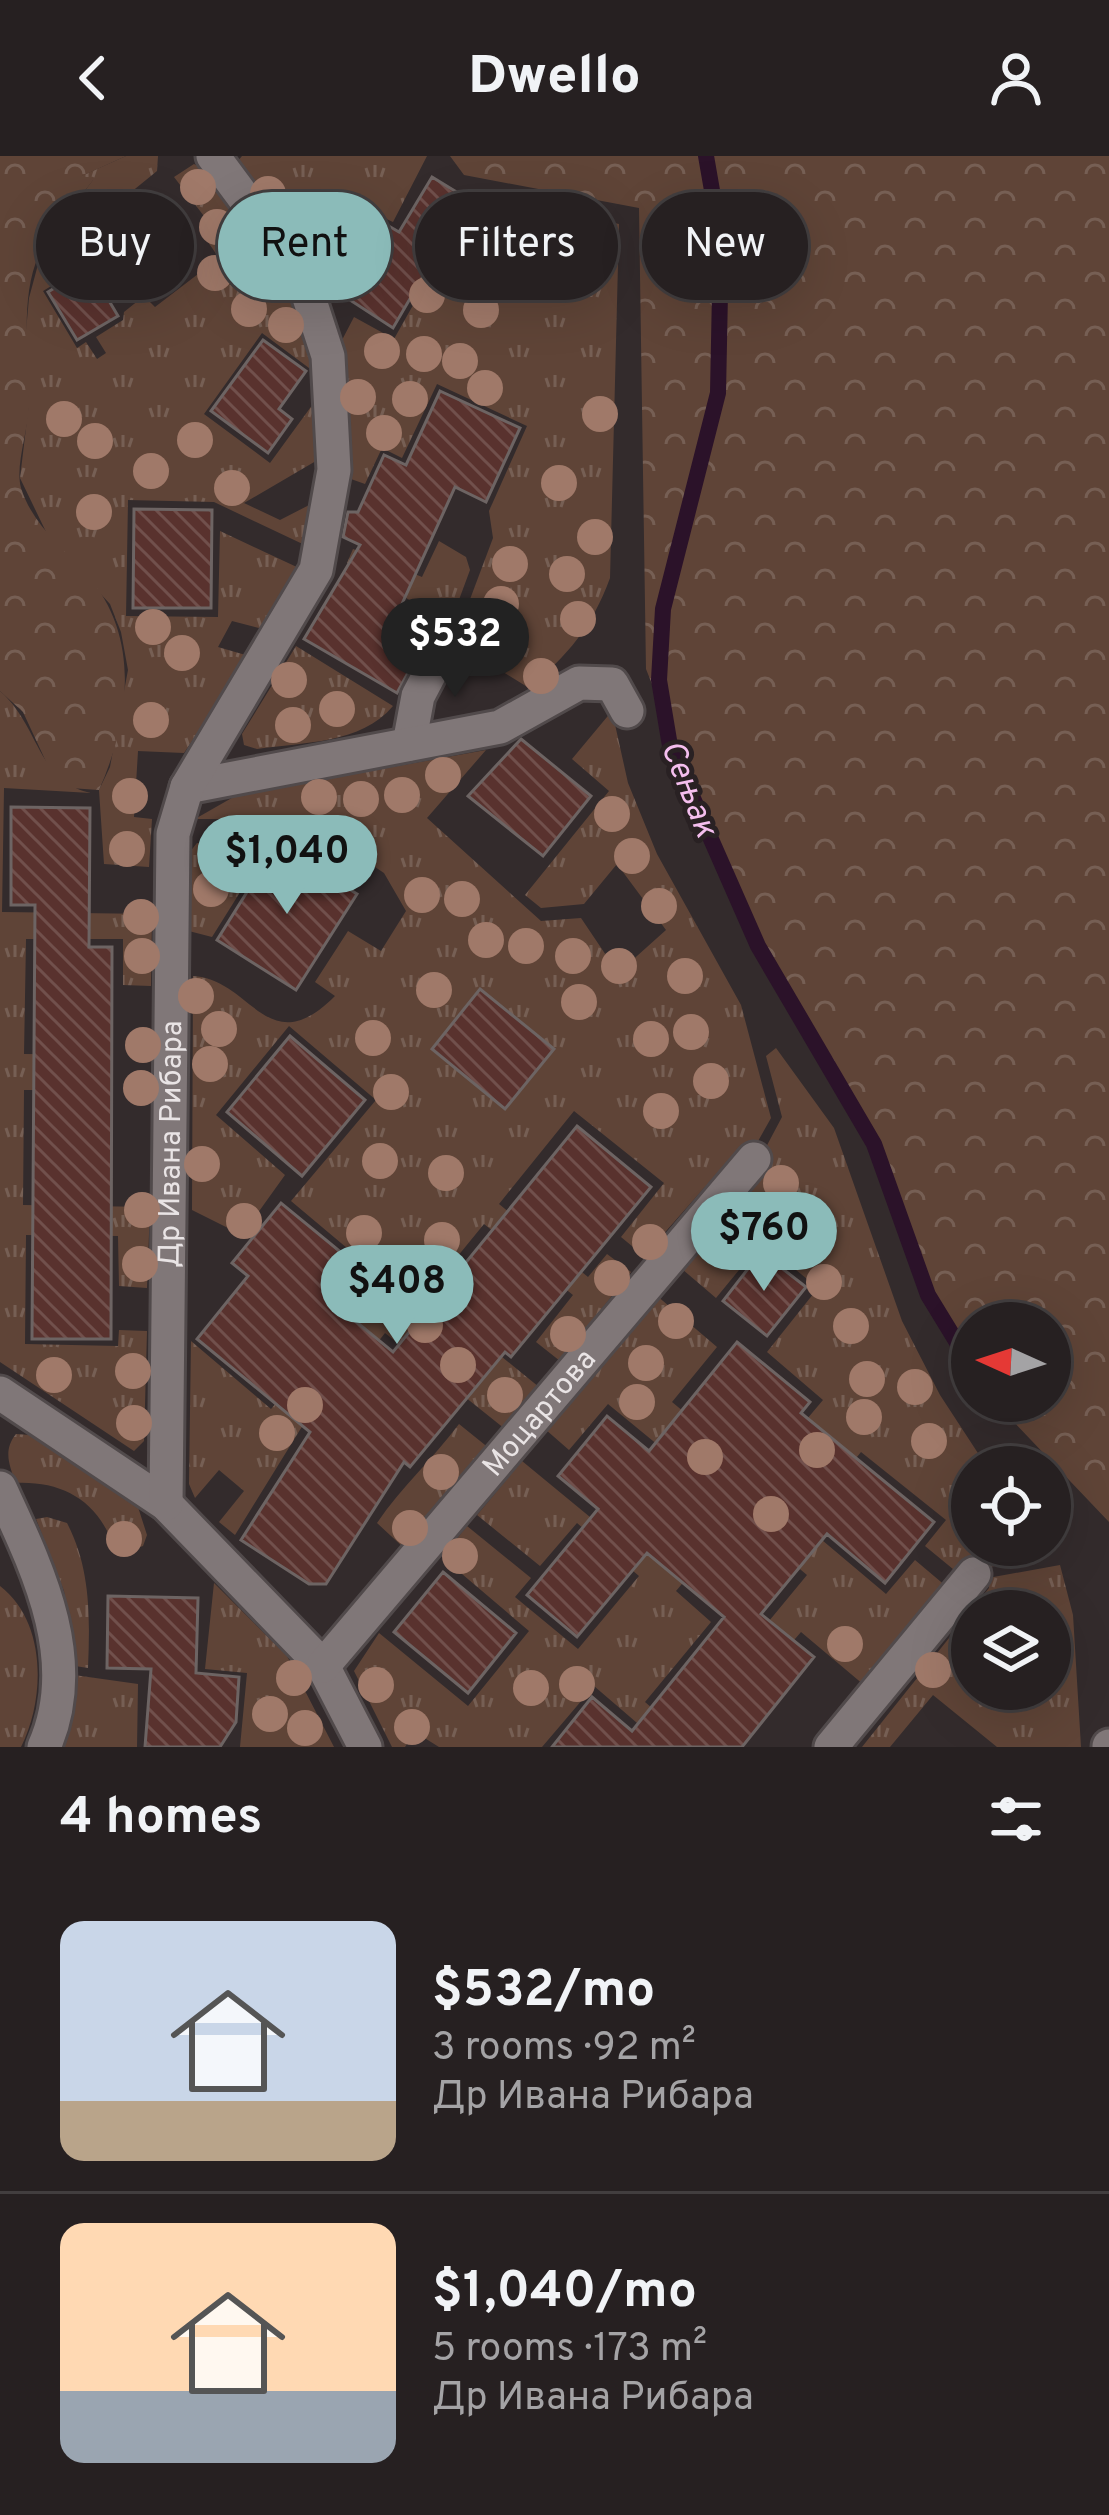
<!DOCTYPE html>
<html lang="en">
<head>
<meta charset="utf-8">
<style>
	:root { --surface:#262021; --page:#2e282a; --text:#f1f3f6; --muted:#a4a3a5; --line:#423e3f; --accent:#8bbbb9 }
	body { margin:0; font-family:Overpass,sans-serif; background:var(--page); color:var(--text); height:100vh; display:flex; flex-direction:column; font-size:45px; white-space:nowrap }
	* { box-sizing:border-box; margin:0 }
	p { font-size:39px; color:var(--muted) }
	.icon { flex:none; width:66px; height:66px; fill:none; stroke:currentColor; stroke-width:2; stroke-linecap:round; stroke-linejoin:round }
	.map { position:relative; height:1591px; overflow:hidden }
	.details { display:flex; flex-direction:column; background:var(--surface); flex:1 }
	.details>* { flex:none }
	.top-card { position:absolute; left:36px; top:36px; width:1038px; height:108px; display:flex; gap:24px }
	.needle { width:78px; rotate:273deg }
	.fabs { position:absolute; left:951px; top:1146px; display:grid; gap:24px }
	.fabs a { display:grid; place-items:center; width:120px; height:120px; border-radius:50%; background:var(--surface); box-shadow:0 12px 48px #0002,0 0 0 3px var(--line); font-size:60px }
	.price { position:absolute; translate:-50% -102px; padding:0 27px; border-radius:42px; background:var(--accent); color:#111; font-size:39px; line-height:78px; filter:drop-shadow(0 3px 6px #0008) }
	.price::after { content:''; position:absolute; left:50%; top:72px; width:36px; height:27px; margin-left:-18px; background:inherit; clip-path:polygon(0 0,100% 0,50% 100%) }
	.price.on { background:#222; color:#fff }
	ul { padding:0; list-style:none }
	li { display:flex; align-items:center; gap:36px; height:300px; padding:0 60px }
	li+li { border-top:3px solid var(--line) }
	li span { display:grid; place-items:center; flex:none; width:336px; height:240px; border-radius:24px; color:#555 }
	li>.icon { margin-inline-start:auto }
	span .icon { width:144px; height:144px; fill:#fffc; stroke-width:1 }
	li b { font-size:51px }
	h2 { display:flex; justify-content:space-between; align-items:center; height:144px; padding:0 60px; font-size:51px }
	.tag { padding:0 42px; border-radius:54px; background:var(--surface); box-shadow:0 12px 48px #0002,0 0 0 3px var(--line); font-size:42px; line-height:108px }
	.tag.on { background:var(--accent); color:#111 }
	header { display:flex; justify-content:space-between; align-items:center; height:156px; padding:0 60px; background:var(--surface); font-size:54px; font-weight:800 }
	.map>svg:first-child { display:block }
	.grass { fill:url(#grass-tufts); fill-rule:evenodd }
	.forest { fill:url(#forest-crowns) }
	.lines { fill:none; stroke-linecap:round; stroke-linejoin:round }
	.stream { stroke:#2b1229; stroke-width:16 }
	.building { fill:url(#building-back-hatch); stroke:#6d6463; stroke-width:3 }
	.minor-casing { stroke:#514a4b; stroke-width:39 }
	.tertiary-casing { stroke:#514a4b; stroke-width:39 }
	.minor { stroke:#807778; stroke-width:33 }
	.tertiary { stroke:#807778; stroke-width:33 }
	.tree { fill:#a07969 }
	.labels { text-anchor:middle; stroke-width:10; stroke-linejoin:round; paint-order:stroke }
	.street-label { font-size:30px; fill:#e9e4e5; stroke:#292123 }
	.water-label { font-size:33px; font-style:italic; fill:#f4beee; stroke:#292123 }
</style>
</head>
<body>
<header><svg class="icon" aria-label="back" viewBox="0 0 24 24"><path d="M15 5l-7 7 7 7"/></svg>Dwello<svg class="icon" aria-label="person" viewBox="0 0 24 24"><circle cx="12" cy="8" r="4"/><path d="M4 21q1-7 8-7t8 7"/></svg></header>
<div class="map">
<svg width="1109" height="1591" viewBox="0 0 1109 1591">
	<defs>
		<pattern id="grass-tufts" width="24" height="20" patternUnits="userSpaceOnUse" patternTransform="scale(3)"><rect width="24" height="20" fill="#5f4437"/><path d="M3 7l-1-3M5 7V3M7 7l1-3M15 17l-1-3M17 17v-4M19 17l1-3" fill="none" stroke="#765f54"/></pattern>
		<pattern id="forest-crowns" width="20" height="18" patternUnits="userSpaceOnUse" patternTransform="scale(3)"><rect width="20" height="18" fill="#5f4437"/><path d="M2 6a3 3 0 1 1 6 0M12 15a3 3 0 1 1 6 0" fill="none" stroke="#765f54"/></pattern>
		<pattern id="building-back-hatch" width="6" height="6" patternUnits="userSpaceOnUse" patternTransform="scale(3)"><rect width="6" height="6" fill="#59322e"/><path d="M-1 5l2 2M0 0l6 6M5-1l2 2" fill="none" stroke="#71504c"/></pattern>
	</defs>
	<rect width="100%" height="100%" fill="#332b2c"/>
	<path class="grass" d="M 126,0 L 158,0 L 157,15 L 98,63 L 146,123 L 118,146 L 92,105 L 43,135 L 77,192 L 86,186 L 97,203 L 106,197 L 96,181 L 123,164 L 124,156 L 144,140 L 155,151 L 219,102 L 201,76 L 210,68 L 174,21 L 194,8 L 205,14 L 292,122 L 317,203 L 309,212 L 262,177 L 204,258 L 270,307 L 321,237 L 321,302 L 244,347 L 280,364 L 317,345 L 309,391 L 214,346 L 128,344 L 126,460 L 218,461 L 220,375 L 301,413 L 263,473 L 232,465 L 218,491 L 249,500 L 184,597 L 138,595 L 134,661 L 152,663 L 149,711 L 104,708 L 99,634 L 110,611 L 128,514 L 121,476 L 110,448 L 49,382 L 20,322 L 29,247 L 24,198 L 29,142 L 43,90 L 93,24 L 79,21 Z
		M 242,0 L 427,0 L 393,66 L 365,53 L 320,129 L 233,11 Z
		M 475,39 L 619,68 L 610,422 C 592,471 568,499 529,532 L 454,486 L 493,382 L 489,355 L 527,270 L 437,228 L 402,302 L 382,292 L 365,328 L 351,323 L 341,186 L 354,161 L 394,183 Z
		M 439,385 L 466,401 L 470,414 L 450,468 L 347,407 L 353,393 L 422,421 Z
		M 296,490 L 393,550 C 361,588 304,586 257,593 L 244,589 L 242,578 Z
		M 0,535 C 40,570 37,626 91,637 L 4,632 L 2,756 L 152,758 L 151,830 L 123,829 L 123,783 L 26,783 L 24,898 L 110,899 L 109,934 L 24,934 L 23,1049 L 150,1051 L 147,1132 L 119,1130 L 118,1080 L 26,1079 L 25,1188 L 118,1190 L 119,1174 L 147,1175 L 144,1285 L 134,1295 L 0,1206 Z
		M 612,555 L 628,627 L 657,698 L 741,849 L 771,962 L 753,994 L 728,1015 L 720,1014 L 644,1100 L 621,1081 L 664,1027 L 574,955 L 499,1048 L 588,1121 L 607,1098 L 631,1116 L 560,1205 L 536,1186 L 573,1139 L 484,1068 L 426,1139 L 539,1231 L 505,1273 L 385,1177 L 329,1247 L 311,1256 L 235,1379 L 219,1366 L 244,1335 L 219,1314 L 195,1342 L 189,1328 L 191,1185 L 271,1253 L 332,1181 L 316,1167 L 366,1108 L 291,1045 L 376,944 L 289,870 L 216,959 L 285,1019 L 242,1079 L 192,1054 L 193,820 C 252,823 267,908 335,840 L 315,826 L 348,775 L 381,795 L 406,755 L 384,717 L 303,663 L 195,663 L 237,639 L 486,594 L 427,662 L 541,765 L 581,762 L 618,817 L 666,774 L 617,708 L 584,748 L 541,752 L 525,739 L 609,635 L 572,603 Z
		M 197,687 L 269,690 L 212,781 L 185,774 L 189,697 Z
		M 776,892 L 834,972 L 902,1165 L 940,1239 L 987,1311 L 972,1311 L 972,1389 L 1046,1389 L 1052,1397 L 959,1418 L 925,1390 L 946,1364 L 861,1296 L 803,1368 L 886,1438 L 915,1404 L 947,1431 L 864,1529 L 801,1476 L 768,1514 L 745,1494 L 807,1419 L 738,1361 L 676,1435 L 711,1466 L 645,1546 L 697,1591 L 665,1591 L 594,1530 L 542,1591 L 439,1591 L 415,1576 L 405,1591 L 392,1591 L 354,1515 L 379,1477 L 468,1550 L 529,1475 L 442,1401 L 467,1370 L 531,1422 L 515,1441 L 578,1493 L 639,1420 L 577,1367 L 540,1410 L 477,1359 L 522,1305 L 630,1394 L 692,1317 L 608,1248 L 569,1294 L 545,1273 L 656,1139 L 717,1191 L 672,1246 L 760,1319 L 823,1244 L 767,1196 L 818,1132 L 762,1086 L 716,1142 L 682,1113 L 737,1046 L 782,961 L 766,900 Z
		M 459,1268 L 490,1293 L 404,1392 L 377,1367 C 402,1330 432,1304 459,1268 Z
		M 16,1278 L 30,1279 L 138,1351 L 147,1379 L 143,1390 L 124,1396 L 114,1391 C 98,1345 63,1325 16,1327 C 9,1309 3,1294 16,1278 Z
		M 47,1361 L 67,1367 C 91,1413 90,1462 88,1512 L 75,1510 L 64,1435 L 36,1363 Z
		M 1060,1409 L 1073,1459 L 1081,1591 L 997,1591 L 933,1539 L 890,1591 L 862,1591 L 989,1432 L 988,1422 ZM 972,1455 L 1050,1455 L 1050,1533 L 972,1533 Z
		M 214,1427 L 287,1500 L 334,1591 L 240,1591 L 247,1517 L 205,1513 Z
		M 0,1430 C 46,1465 46,1541 21,1591 L 0,1591 Z
		M 74,1519 L 138,1528 L 137,1591 L 60,1591 Z"/>
	<path class="forest" d="M 0,0 L 126,0 L 82,20 L 94,23 C 78,44 56,65 44,88 C 17,137 30,198 29,251 C 28,275 15,310 21,332 C 32,368 63,392 87,419 C 141,480 130,564 99,634 L 70,632 L 55,625 L 23,556 L 0,535 Z
		M 450,0 L 1109,0 L 1109,1366 L 994,1245 L 1050,1245 L 1050,1167 L 972,1167 L 972,1213 L 936,1152 L 856,953 L 786,842 L 720,699 L 646,513 L 639,52 L 464,19 Z"/>
	<g class="lines">
		<path class="stream" d="M 706,0 L 721,86 L 718,237 L 663,453 L 659,524 L 670,590 L 758,790 L 874,988 L 928,1139 L 972,1211"/>
	</g>
	<path class="building" d="M 432,21 L 468,43 L 393,172 L 327,129 L 368,58 L 399,76 Z
		M 89,111 L 118,160 L 77,184 L 48,136 Z
		M 263,184 L 306,215 L 279,253 L 292,263 L 268,297 L 211,255 Z
		M 440,235 L 520,272 L 486,346 L 455,331 L 402,448 L 435,467 L 397,537 L 304,483 L 360,389 L 343,381 L 348,356 L 358,356 L 384,299 L 406,309 Z
		M 134,353 L 212,354 L 211,452 L 133,452 Z
		M 521,583 L 591,640 L 543,700 L 468,640 Z
		M 11,651 L 90,652 L 89,791 L 112,791 L 111,1183 L 32,1183 L 35,749 L 11,749 Z
		M 277,688 L 357,738 L 296,834 L 217,784 Z
		M 480,833 L 554,893 L 505,953 L 432,893 Z
		M 290,880 L 365,944 L 302,1020 L 227,956 Z
		M 577,970 L 651,1031 L 511,1201 L 505,1196 L 410,1311 L 404,1306 L 326,1428 L 309,1428 L 241,1384 L 310,1276 L 197,1183 L 248,1120 L 232,1107 L 281,1047 L 354,1107 L 326,1141 L 393,1196 Z
		M 761,1096 L 806,1131 L 767,1180 L 723,1145 Z
		M 737,1186 L 810,1246 L 801,1257 L 934,1366 L 885,1427 L 827,1378 L 761,1458 L 814,1501 L 742,1591 L 552,1591 L 592,1541 L 632,1575 L 724,1461 L 647,1397 L 577,1481 L 527,1439 L 598,1353 L 558,1320 L 607,1260 L 649,1295 Z
		M 443,1416 L 516,1477 L 468,1537 L 394,1476 Z
		M 108,1440 L 198,1442 L 196,1517 L 239,1521 L 236,1566 L 220,1591 L 145,1591 L 151,1513 L 107,1512 Z"/>
	<g class="lines">
		<g class="minor-casing">
			<g id="minor">
				<path d="M 409,588 L 418,540 L 448,483"/>
				<path d="M 187,631 L 500,571 L 579,527 L 612,528 L 627,555"/>
				<path d="M 0,1237 L 166,1348 L 323,1510 L 365,1591"/>
				<path d="M 0,1332 C 37,1412 83,1504 44,1591"/>
				<path id="s1" d="M 166,1348 L 173,678 L 187,631 L 316,414 L 334,314 L 328,200 L 302,120 L 213,0"/>
				<path id="s2" d="M 323,1510 L 754,1003"/>
				<path d="M 831,1591 L 974,1418"/>
			</g>
		</g>
		<g class="tertiary-casing">
			<path id="tertiary" d="M 1109,1591 L 1109,1590"/>
		</g>
		<use href="#minor" class="minor"/>
		<use href="#tertiary" class="tertiary"/>
	</g>
	<g class="tree">
		<circle cx="198" cy="31" r="18"/>
		<circle cx="268" cy="38" r="18"/>
		<circle cx="217" cy="71" r="18"/>
		<circle cx="323" cy="74" r="18"/>
		<circle cx="525" cy="79" r="18"/>
		<circle cx="472" cy="82" r="18"/>
		<circle cx="561" cy="98" r="18"/>
		<circle cx="255" cy="108" r="18"/>
		<circle cx="215" cy="117" r="18"/>
		<circle cx="427" cy="139" r="18"/>
		<circle cx="249" cy="153" r="18"/>
		<circle cx="481" cy="154" r="18"/>
		<circle cx="286" cy="169" r="18"/>
		<circle cx="382" cy="195" r="18"/>
		<circle cx="424" cy="198" r="18"/>
		<circle cx="460" cy="205" r="18"/>
		<circle cx="485" cy="232" r="18"/>
		<circle cx="358" cy="241" r="18"/>
		<circle cx="410" cy="243" r="18"/>
		<circle cx="600" cy="258" r="18"/>
		<circle cx="64" cy="263" r="18"/>
		<circle cx="384" cy="277" r="18"/>
		<circle cx="195" cy="284" r="18"/>
		<circle cx="95" cy="285" r="18"/>
		<circle cx="151" cy="315" r="18"/>
		<circle cx="559" cy="327" r="18"/>
		<circle cx="232" cy="332" r="18"/>
		<circle cx="94" cy="356" r="18"/>
		<circle cx="595" cy="381" r="18"/>
		<circle cx="510" cy="408" r="18"/>
		<circle cx="567" cy="418" r="18"/>
		<circle cx="501" cy="448" r="18"/>
		<circle cx="578" cy="463" r="18"/>
		<circle cx="153" cy="471" r="18"/>
		<circle cx="182" cy="497" r="18"/>
		<circle cx="541" cy="520" r="18"/>
		<circle cx="289" cy="524" r="18"/>
		<circle cx="337" cy="553" r="18"/>
		<circle cx="151" cy="564" r="18"/>
		<circle cx="293" cy="569" r="18"/>
		<circle cx="443" cy="619" r="18"/>
		<circle cx="402" cy="639" r="18"/>
		<circle cx="130" cy="640" r="18"/>
		<circle cx="319" cy="641" r="18"/>
		<circle cx="361" cy="643" r="18"/>
		<circle cx="612" cy="658" r="18"/>
		<circle cx="127" cy="693" r="18"/>
		<circle cx="231" cy="697" r="18"/>
		<circle cx="632" cy="700" r="18"/>
		<circle cx="211" cy="733" r="18"/>
		<circle cx="422" cy="739" r="18"/>
		<circle cx="462" cy="743" r="18"/>
		<circle cx="659" cy="750" r="18"/>
		<circle cx="141" cy="761" r="18"/>
		<circle cx="486" cy="784" r="18"/>
		<circle cx="526" cy="790" r="18"/>
		<circle cx="142" cy="800" r="18"/>
		<circle cx="573" cy="800" r="18"/>
		<circle cx="619" cy="810" r="18"/>
		<circle cx="685" cy="820" r="18"/>
		<circle cx="434" cy="834" r="18"/>
		<circle cx="196" cy="840" r="18"/>
		<circle cx="579" cy="846" r="18"/>
		<circle cx="219" cy="873" r="18"/>
		<circle cx="691" cy="876" r="18"/>
		<circle cx="373" cy="882" r="18"/>
		<circle cx="651" cy="883" r="18"/>
		<circle cx="143" cy="889" r="18"/>
		<circle cx="210" cy="908" r="18"/>
		<circle cx="711" cy="925" r="18"/>
		<circle cx="141" cy="932" r="18"/>
		<circle cx="391" cy="936" r="18"/>
		<circle cx="661" cy="955" r="18"/>
		<circle cx="380" cy="1005" r="18"/>
		<circle cx="202" cy="1008" r="18"/>
		<circle cx="446" cy="1017" r="18"/>
		<circle cx="781" cy="1027" r="18"/>
		<circle cx="142" cy="1054" r="18"/>
		<circle cx="244" cy="1065" r="18"/>
		<circle cx="364" cy="1077" r="18"/>
		<circle cx="806" cy="1077" r="18"/>
		<circle cx="442" cy="1084" r="18"/>
		<circle cx="650" cy="1086" r="18"/>
		<circle cx="724" cy="1088" r="18"/>
		<circle cx="140" cy="1108" r="18"/>
		<circle cx="612" cy="1122" r="18"/>
		<circle cx="824" cy="1126" r="18"/>
		<circle cx="428" cy="1133" r="18"/>
		<circle cx="676" cy="1165" r="18"/>
		<circle cx="425" cy="1169" r="18"/>
		<circle cx="851" cy="1170" r="18"/>
		<circle cx="568" cy="1178" r="18"/>
		<circle cx="646" cy="1207" r="18"/>
		<circle cx="458" cy="1209" r="18"/>
		<circle cx="133" cy="1215" r="18"/>
		<circle cx="54" cy="1219" r="18"/>
		<circle cx="867" cy="1223" r="18"/>
		<circle cx="915" cy="1231" r="18"/>
		<circle cx="505" cy="1239" r="18"/>
		<circle cx="637" cy="1246" r="18"/>
		<circle cx="305" cy="1249" r="18"/>
		<circle cx="864" cy="1261" r="18"/>
		<circle cx="134" cy="1267" r="18"/>
		<circle cx="277" cy="1277" r="18"/>
		<circle cx="929" cy="1285" r="18"/>
		<circle cx="817" cy="1294" r="18"/>
		<circle cx="705" cy="1301" r="18"/>
		<circle cx="441" cy="1316" r="18"/>
		<circle cx="771" cy="1358" r="18"/>
		<circle cx="410" cy="1372" r="18"/>
		<circle cx="124" cy="1383" r="18"/>
		<circle cx="460" cy="1400" r="18"/>
		<circle cx="845" cy="1488" r="18"/>
		<circle cx="933" cy="1514" r="18"/>
		<circle cx="294" cy="1522" r="18"/>
		<circle cx="577" cy="1528" r="18"/>
		<circle cx="376" cy="1529" r="18"/>
		<circle cx="531" cy="1532" r="18"/>
		<circle cx="270" cy="1558" r="18"/>
		<circle cx="412" cy="1571" r="18"/>
		<circle cx="305" cy="1572" r="18"/>
	</g>
	<g class="labels">
		<g class="street-label">
			<text dy="10" stroke="none"><textPath href="#s1" startOffset="360">Др Ивана Рибара</textPath></text>
			<text dy="10" stroke="none"><textPath href="#s2" startOffset="333">Моцартова</textPath></text>
		</g>
		<g class="water-label">
			<text transform="translate(691 632) rotate(68)" y="12">Сењак</text>
		</g>
	</g>
</svg>
<div class="fabs">
<a><svg class="needle" viewBox="-14 -14 28 28"><path d="M0-13l5 13h-10z" fill="#e53935"/><path d="M0 13l5-13h-10z" fill="#a4a3a5"/></svg></a>
<a><svg class="icon" aria-label="locate" viewBox="0 0 24 24"><circle cx="12" cy="12" r="6"/><path d="M12 2v4M12 18v4M2 12h4M18 12h4"/></svg></a>
<a><svg class="icon" aria-label="layers" viewBox="0 0 24 24"><path d="M12 4l9 5-9 5-9-5zM3 14l9 5 9-5"/></svg></a>
</div>
<b class="price on" style="left:455px;top:544px">$532</b>
<b class="price" style="left:287px;top:761px">$1,040</b>
<b class="price" style="left:764px;top:1138px">$760</b>
<b class="price" style="left:397px;top:1191px">$408</b>
<div class="top-card">
<a class="tag">Buy</a>
<a class="tag on">Rent</a>
<a class="tag">Filters</a>
<a class="tag">New</a>
</div>
</div>
<section class="details">
<h2>4 homes<svg class="icon" aria-label="filters" viewBox="0 0 24 24"><path d="M4 7h16M4 17h16"/><circle cx="9" cy="7" r="2"/><circle cx="15" cy="17" r="2"/></svg></h2>
<ul>
<li><span style="background:linear-gradient(#c9d6e8 75%,#b9a48a 0)"><svg class="icon" aria-label="home" viewBox="0 0 24 24"><path d="M3 11l9-7 9 7M6 9v11h12V9"/></svg></span><div><b>$532/mo</b><p>3 rooms · 92 m²</p><p>Др Ивана Рибара</p></div></li>
<li><span style="background:linear-gradient(#ffd9b3 70%,#9aa5b1 0)"><svg class="icon" aria-label="home" viewBox="0 0 24 24"><path d="M3 11l9-7 9 7M6 9v11h12V9"/></svg></span><div><b>$1,040/mo</b><p>5 rooms · 173 m²</p><p>Др Ивана Рибара</p></div></li>
</ul>
</section>
</body>
</html>
